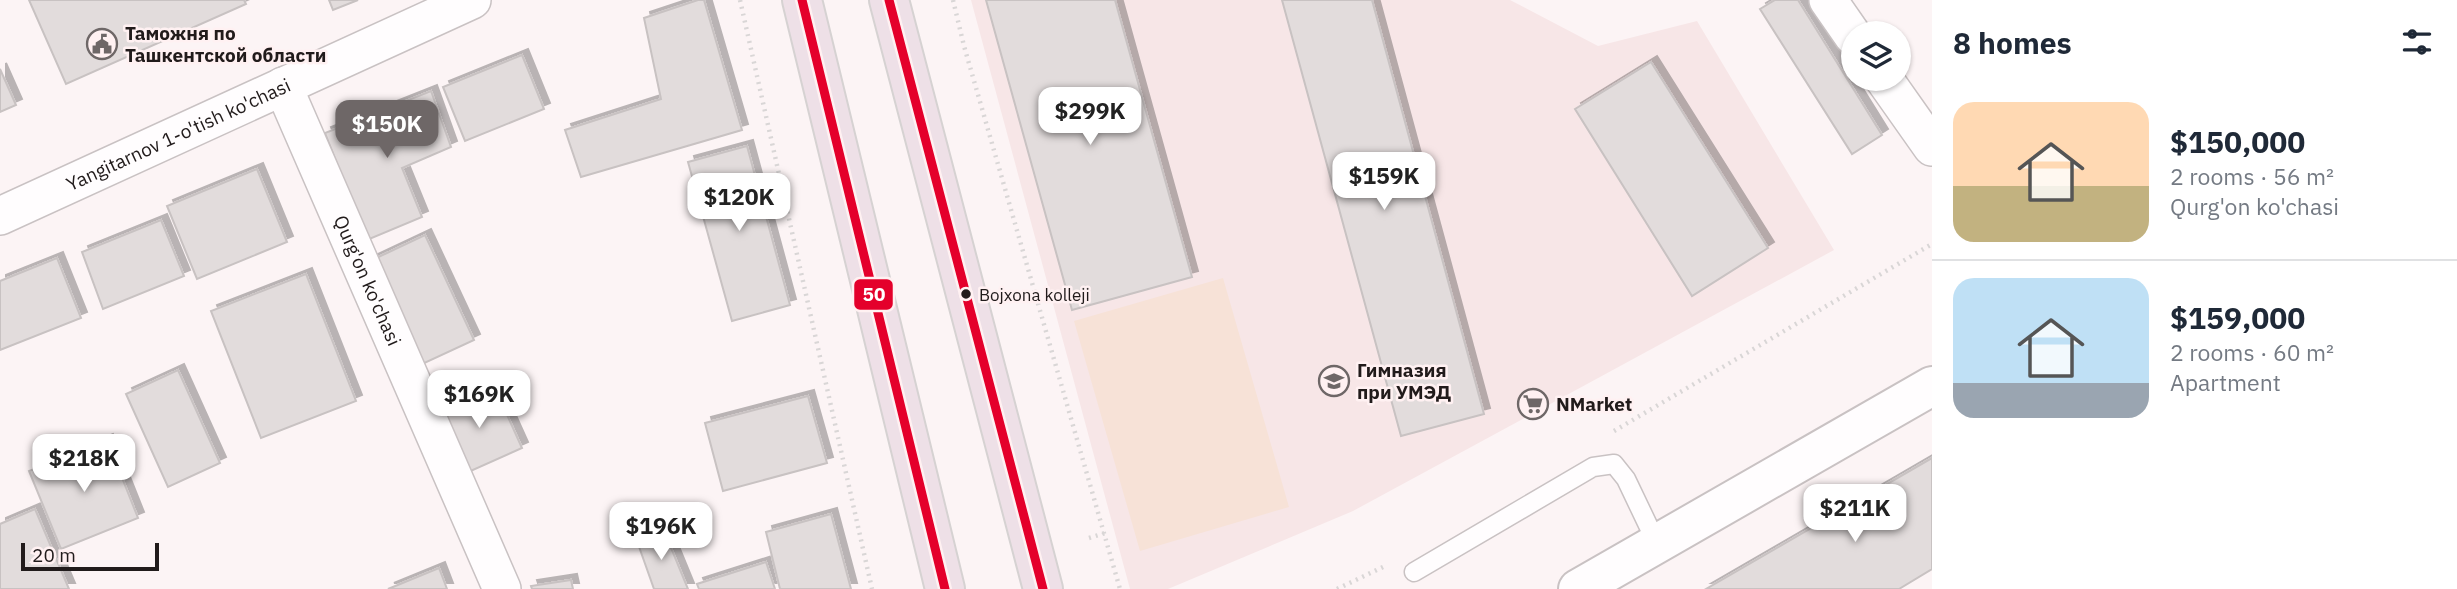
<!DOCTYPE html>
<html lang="en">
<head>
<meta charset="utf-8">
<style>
	:root { --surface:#fff; --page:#f6f6f7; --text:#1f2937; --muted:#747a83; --line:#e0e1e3; --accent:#6e6767 }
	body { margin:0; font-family:"IBM Plex Sans",sans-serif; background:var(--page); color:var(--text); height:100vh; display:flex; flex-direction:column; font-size:26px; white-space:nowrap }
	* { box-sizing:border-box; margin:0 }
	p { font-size:23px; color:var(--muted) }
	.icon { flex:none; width:38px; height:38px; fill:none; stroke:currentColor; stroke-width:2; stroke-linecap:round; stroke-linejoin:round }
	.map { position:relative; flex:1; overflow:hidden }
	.side { display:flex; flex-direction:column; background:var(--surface); width:525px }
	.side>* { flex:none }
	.fabs { position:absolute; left:1841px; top:21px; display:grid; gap:14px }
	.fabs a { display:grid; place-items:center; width:70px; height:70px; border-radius:50%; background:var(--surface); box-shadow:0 2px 5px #0004; font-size:35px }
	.scale { position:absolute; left:21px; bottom:18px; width:138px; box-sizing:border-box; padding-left:7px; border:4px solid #211b1b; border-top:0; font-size:19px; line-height:24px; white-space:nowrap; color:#211b1b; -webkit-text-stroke:5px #fff1f2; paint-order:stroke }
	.price { position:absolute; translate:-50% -60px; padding:0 16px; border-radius:14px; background:#fff; color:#222; font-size:23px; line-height:46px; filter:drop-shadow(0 2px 4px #0008) }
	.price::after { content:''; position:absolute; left:50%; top:42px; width:21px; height:16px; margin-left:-10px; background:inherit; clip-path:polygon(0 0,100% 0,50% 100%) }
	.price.active { background:var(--accent); color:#fff }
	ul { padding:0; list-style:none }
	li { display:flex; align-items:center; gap:21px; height:175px; padding:0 21px }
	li+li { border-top:2px solid var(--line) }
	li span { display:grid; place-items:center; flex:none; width:196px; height:140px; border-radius:21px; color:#555 }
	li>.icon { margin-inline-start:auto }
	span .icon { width:84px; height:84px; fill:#fffc; stroke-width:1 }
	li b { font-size:30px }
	h2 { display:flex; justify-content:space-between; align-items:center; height:84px; padding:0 21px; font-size:30px }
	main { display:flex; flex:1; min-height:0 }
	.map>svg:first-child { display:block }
	.built { fill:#f7e6e7 }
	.green { fill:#f7e2d7 }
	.building { fill:#e2dcdc; stroke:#c8c2c2; stroke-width:2; filter:url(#shadow) }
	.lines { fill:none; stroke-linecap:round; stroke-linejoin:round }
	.lane-casing { stroke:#c9c2c3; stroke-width:21 }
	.street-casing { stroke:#c9c2c3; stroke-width:40 }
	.secondary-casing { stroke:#c9c2c3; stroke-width:42 }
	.highway-casing { stroke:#d6d2d2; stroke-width:42 }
	.path { stroke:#d9d6d6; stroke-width:4.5; stroke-dasharray:2 5; stroke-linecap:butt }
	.lane { stroke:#fffdfe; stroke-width:18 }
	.street { stroke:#fffdfe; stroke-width:37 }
	.secondary { stroke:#fffdfe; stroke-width:38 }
	.highway { stroke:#eee0e7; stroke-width:38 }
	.bus-1-casing { stroke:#fff1f2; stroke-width:14 }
	.bus-1 { stroke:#e4002b; stroke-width:9 }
	.bus-dot { fill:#211b1b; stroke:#fff1f2; stroke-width:2.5 }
	.labels { text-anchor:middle; stroke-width:5; stroke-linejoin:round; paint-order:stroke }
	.bus-label { font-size:17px; fill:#211b1b; stroke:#fff1f2; text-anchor:start }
	.poi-label { font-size:19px; font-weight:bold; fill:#211b1b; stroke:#fff1f2; text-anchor:start }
	.street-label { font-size:19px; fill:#211b1b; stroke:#fff1f2 }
	.line-badge { stroke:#fff1f2; stroke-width:2.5 }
	.badge-label { font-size:19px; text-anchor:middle; font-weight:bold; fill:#fff }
</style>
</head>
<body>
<main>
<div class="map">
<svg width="1932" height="589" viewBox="0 0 1932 589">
	<defs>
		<filter id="shadow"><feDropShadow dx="6" dy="-6" stdDeviation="0" flood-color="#0004"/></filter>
	</defs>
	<rect width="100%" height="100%" fill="#fcf4f5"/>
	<path class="built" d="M 971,0 L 1510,0 L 1598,46 L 1697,21 L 1834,250 L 1353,511 L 1168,589 L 1130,589 Z"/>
	<path class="green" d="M 1223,278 L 1289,507 L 1140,551 L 1074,321 Z"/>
	<path class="building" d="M 29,0 L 244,0 L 246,4 L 66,84 Z
		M 329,0 L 358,0 L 333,10 Z
		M 698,0 L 704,0 L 742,130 L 581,177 L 565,130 L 661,99 L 644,18 Z
		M 986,0 L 1115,0 L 1192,277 L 1072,310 Z
		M 1282,0 L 1372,0 L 1484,414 L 1401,436 Z
		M 1775,0 L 1798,0 L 1882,135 L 1852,154 L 1760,9 Z
		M 522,55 L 544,109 L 465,141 L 443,87 Z
		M 1651,62 L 1768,248 L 1692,296 L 1575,109 Z
		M 0,69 L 16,105 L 0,112 Z
		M 431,91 L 451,147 L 402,168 L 422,217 L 367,240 L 325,133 Z
		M 747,146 L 790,305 L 732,321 L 688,162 Z
		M 257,169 L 287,242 L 197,279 L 167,206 Z
		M 161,220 L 184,276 L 103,309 L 82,252 Z
		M 425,235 L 474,340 L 418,366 L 370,261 Z
		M 57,258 L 81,318 L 0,350 L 0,281 Z
		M 306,274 L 356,401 L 261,438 L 211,311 Z
		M 178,370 L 220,463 L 168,487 L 126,394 Z
		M 494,386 L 522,448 L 464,474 L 435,413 Z
		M 808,396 L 827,463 L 723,491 L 705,423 Z
		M 107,440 L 138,518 L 61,549 L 29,471 Z
		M 1932,458 L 1932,569 L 1899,589 L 1706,589 Z
		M 35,509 L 69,589 L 0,589 L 0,524 Z
		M 831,514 L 851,589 L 780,589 L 766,532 Z
		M 662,526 L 688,589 L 654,589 L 637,541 Z
		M 766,562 L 775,589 L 699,589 L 697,584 Z
		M 439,568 L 447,589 L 388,589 Z
		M 571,580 L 573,589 L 532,589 L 531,586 Z"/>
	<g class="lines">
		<g class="lane-casing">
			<path id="lane" d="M 1414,572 L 1593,467 L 1614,464 L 1626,479 L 1657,544"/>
		</g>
		<g class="street-casing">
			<g id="street">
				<path d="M 1828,0 L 1853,36"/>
				<path d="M 1884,79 L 1932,147"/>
				<path id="s1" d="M 283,86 L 502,589"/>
				<path id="s2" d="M 0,216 L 472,0"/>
			</g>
		</g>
		<g class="secondary-casing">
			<path id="secondary" d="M 1578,589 L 1932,386"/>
		</g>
		<g class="highway-casing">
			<path id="highway" d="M 802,0 L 945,589
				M 889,0 L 1043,589"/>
		</g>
		<path class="path" d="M 740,0 L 872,589
			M 953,0 L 964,46 L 1120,589
			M 1614,431 L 1932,244
			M 1089,538 L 1105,533
			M 1337,589 L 1383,567"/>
		<use href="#lane" class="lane"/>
		<use href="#street" class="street"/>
		<use href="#secondary" class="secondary"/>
		<use href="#highway" class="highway"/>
		<g class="bus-1-casing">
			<path id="bus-1" d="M 802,0 L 945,589
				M 889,0 L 1043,589"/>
		</g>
		<use href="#bus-1" class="bus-1"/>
	</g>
	<defs>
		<g id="civic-ring" transform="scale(1.575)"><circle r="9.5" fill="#fff1f2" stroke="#6e6767" stroke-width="1.5"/><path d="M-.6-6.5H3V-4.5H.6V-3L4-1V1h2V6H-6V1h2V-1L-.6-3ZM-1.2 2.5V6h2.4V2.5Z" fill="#6e6767"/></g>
		<g id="school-ring" transform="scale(1.575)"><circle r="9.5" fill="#fff1f2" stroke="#6e6767" stroke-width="1.5"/><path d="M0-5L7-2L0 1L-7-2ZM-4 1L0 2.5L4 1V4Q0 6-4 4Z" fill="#6e6767"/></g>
		<g id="supermarket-ring" transform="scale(1.575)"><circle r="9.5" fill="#fff1f2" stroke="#6e6767" stroke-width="1.5"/><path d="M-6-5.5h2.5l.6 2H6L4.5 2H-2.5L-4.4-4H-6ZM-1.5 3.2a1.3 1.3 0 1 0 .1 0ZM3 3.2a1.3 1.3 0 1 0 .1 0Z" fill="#6e6767"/></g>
	</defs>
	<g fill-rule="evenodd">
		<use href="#civic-ring" x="102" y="44"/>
		<use href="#school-ring" x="1334" y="381"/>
		<use href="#supermarket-ring" x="1533" y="404"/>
	</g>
	<circle class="bus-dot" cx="966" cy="294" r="6"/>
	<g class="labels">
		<g class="bus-label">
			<text x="979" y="301">Bojxona kolleji</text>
		</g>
		<g class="poi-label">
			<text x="125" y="40">Таможня по<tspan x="125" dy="22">Ташкентской области</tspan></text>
			<text x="1357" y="377">Гимназия<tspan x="1357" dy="22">при УМЭД</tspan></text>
			<text x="1556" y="411">NMarket</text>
		</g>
		<g class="street-label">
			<text dy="7" stroke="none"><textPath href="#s2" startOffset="196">Yangitarnov 1-o'tish ko'chasi</textPath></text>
			<text dy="7" stroke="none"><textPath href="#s1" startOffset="212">Qurg'on ko'chasi</textPath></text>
		</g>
	</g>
	<rect class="line-badge" x="853" y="278" width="41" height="33" rx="7" fill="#e4002b"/>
	<g class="badge-label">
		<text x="874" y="301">50</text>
	</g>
</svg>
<div class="fabs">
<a><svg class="icon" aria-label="layers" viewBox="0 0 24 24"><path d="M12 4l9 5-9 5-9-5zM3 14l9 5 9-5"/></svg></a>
</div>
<div class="scale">20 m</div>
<b class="price" style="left:1090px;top:147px">$299K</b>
<b class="price active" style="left:387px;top:160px">$150K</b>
<b class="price" style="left:1384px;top:212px">$159K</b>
<b class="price" style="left:739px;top:233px">$120K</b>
<b class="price" style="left:479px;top:430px">$169K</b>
<b class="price" style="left:84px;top:494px">$218K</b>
<b class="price" style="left:1855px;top:544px">$211K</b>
<b class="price" style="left:661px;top:562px">$196K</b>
</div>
<section class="side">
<h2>8 homes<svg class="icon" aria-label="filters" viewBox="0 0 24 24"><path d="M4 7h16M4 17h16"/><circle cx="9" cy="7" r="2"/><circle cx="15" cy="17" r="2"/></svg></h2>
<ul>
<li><span style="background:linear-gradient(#ffd9b3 60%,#c2b280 0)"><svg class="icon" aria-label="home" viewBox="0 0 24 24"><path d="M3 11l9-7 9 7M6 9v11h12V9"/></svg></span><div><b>$150,000</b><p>2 rooms · 56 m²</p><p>Qurg'on ko'chasi</p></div></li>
<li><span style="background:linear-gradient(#bfe0f5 75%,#9aa5b1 0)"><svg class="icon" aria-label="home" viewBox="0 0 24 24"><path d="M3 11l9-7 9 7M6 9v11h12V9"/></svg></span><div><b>$159,000</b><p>2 rooms · 60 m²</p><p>Apartment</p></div></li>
</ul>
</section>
</main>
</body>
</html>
